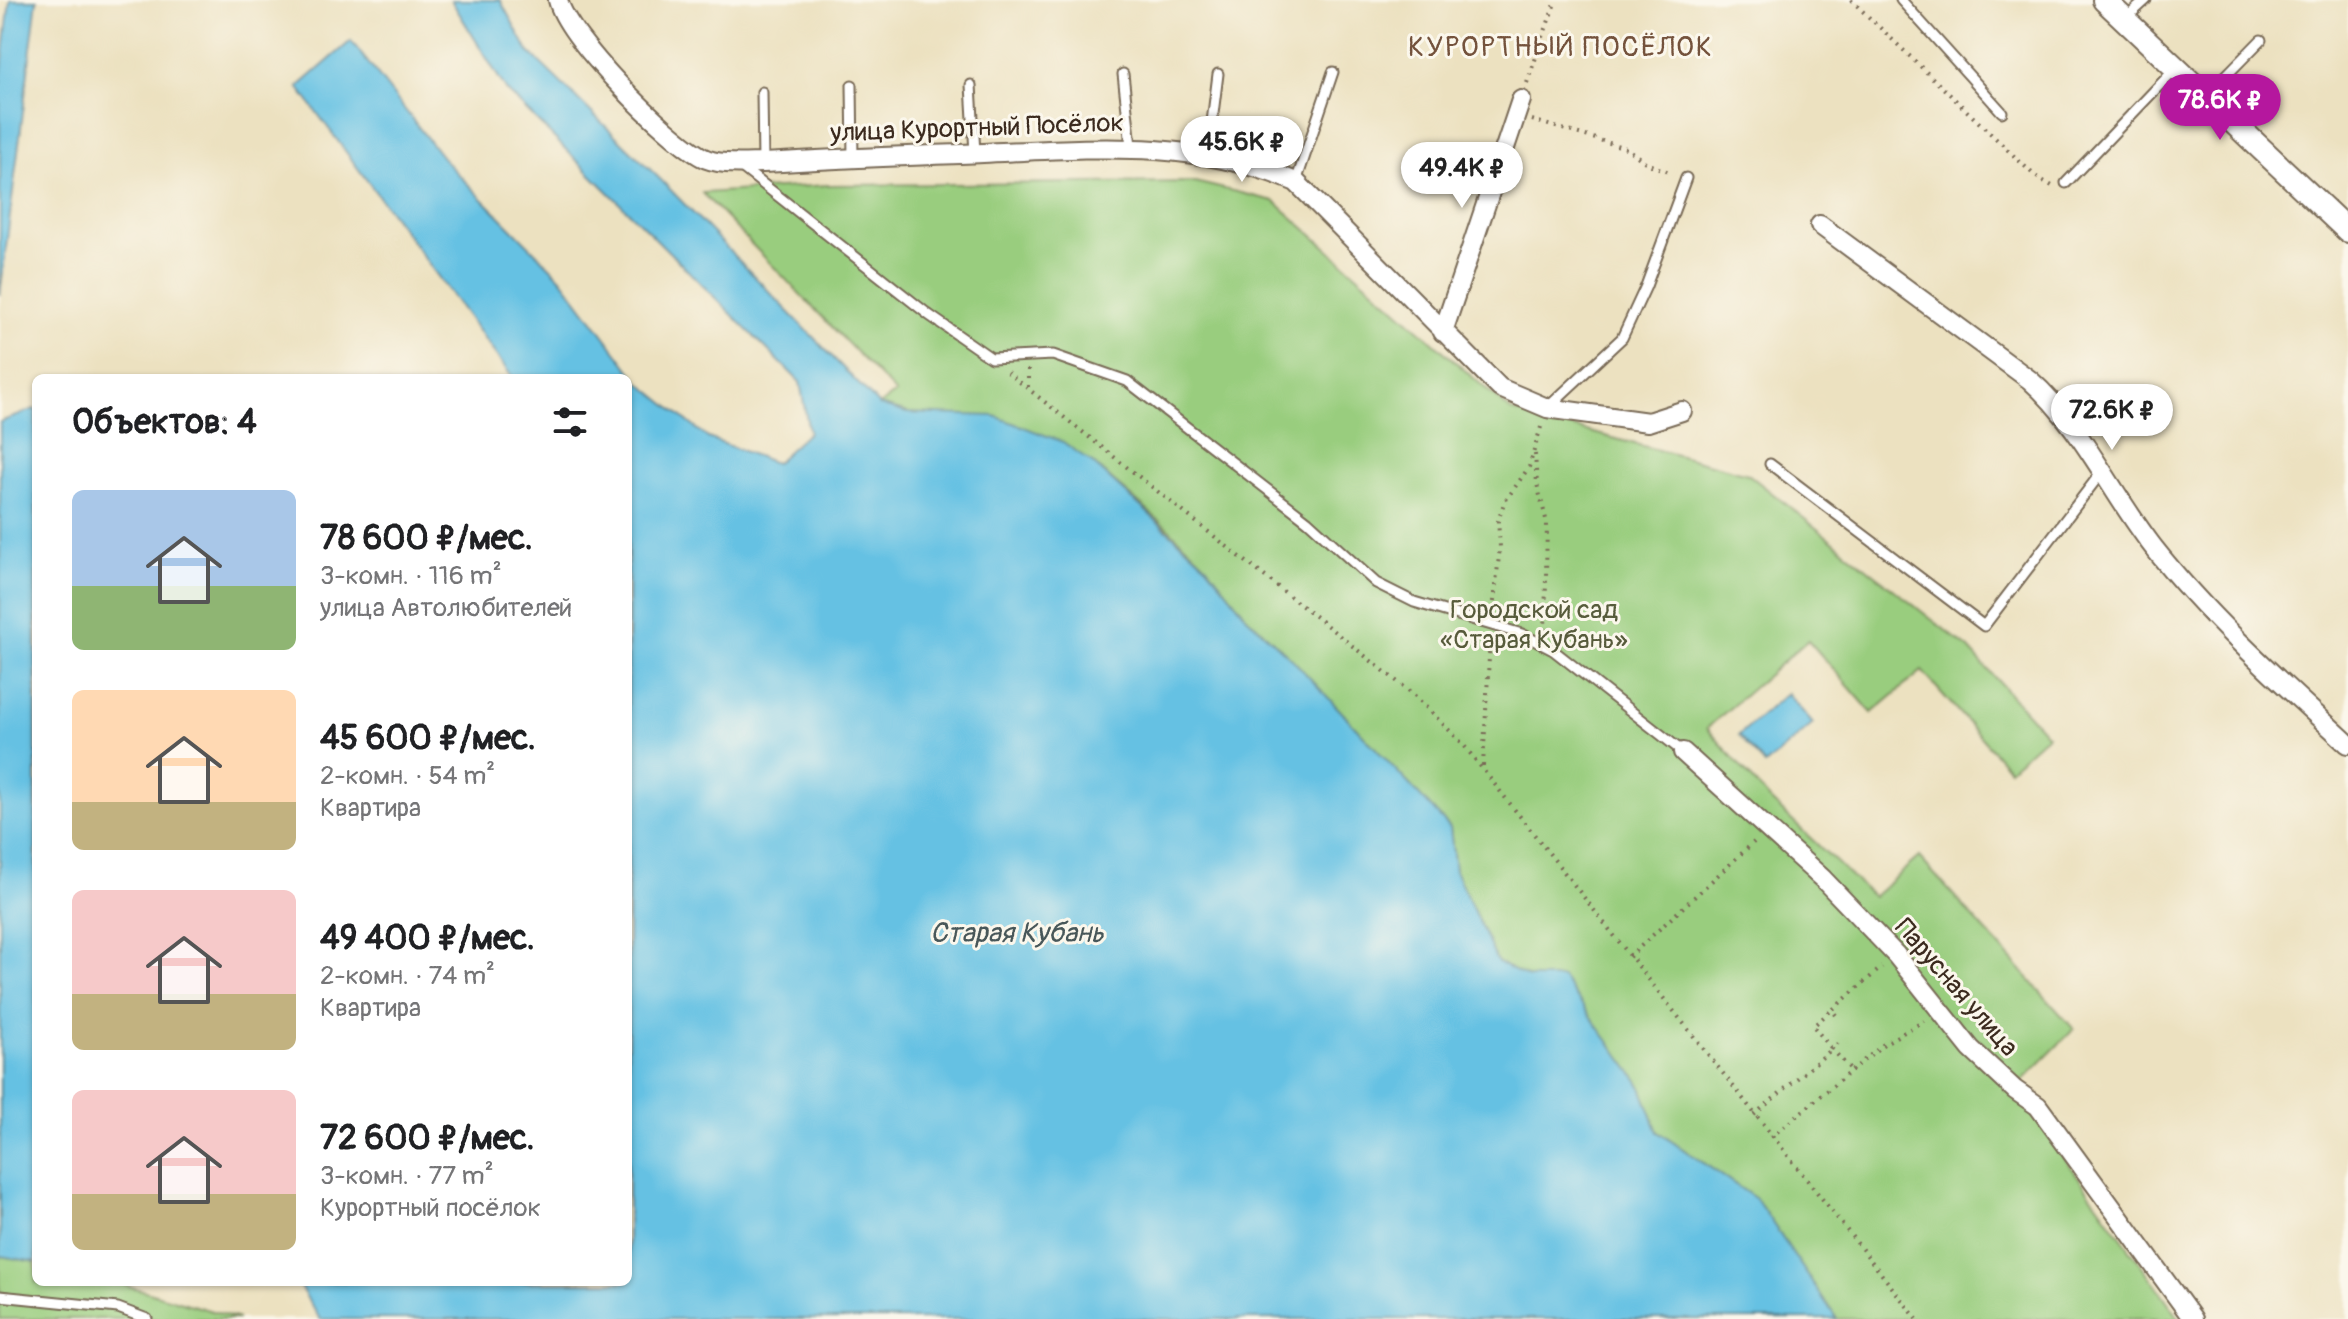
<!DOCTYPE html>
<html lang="ru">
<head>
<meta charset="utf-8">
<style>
	:root { --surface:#fff; --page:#f2f2f2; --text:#202124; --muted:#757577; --accent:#b5179e }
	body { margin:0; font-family:Pangolin,sans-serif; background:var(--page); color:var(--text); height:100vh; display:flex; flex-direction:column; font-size:30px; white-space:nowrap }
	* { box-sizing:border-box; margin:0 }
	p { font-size:26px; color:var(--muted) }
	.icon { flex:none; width:44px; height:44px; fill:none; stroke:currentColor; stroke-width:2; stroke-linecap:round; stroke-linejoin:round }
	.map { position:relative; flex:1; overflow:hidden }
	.panel { position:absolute; left:32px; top:374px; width:600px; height:912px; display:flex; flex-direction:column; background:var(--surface); border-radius:12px; box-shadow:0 2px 6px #0004 }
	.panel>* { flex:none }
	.price { position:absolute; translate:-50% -68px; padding:0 18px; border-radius:28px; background:#fff; color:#222; font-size:26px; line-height:52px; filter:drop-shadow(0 2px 4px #0008) }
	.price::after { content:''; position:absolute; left:50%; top:48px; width:24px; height:18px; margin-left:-12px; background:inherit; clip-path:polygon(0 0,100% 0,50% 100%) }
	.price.on { background:var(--accent); color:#fff }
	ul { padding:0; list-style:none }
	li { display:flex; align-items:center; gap:24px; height:200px; padding:0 40px }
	li span { display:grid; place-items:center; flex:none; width:224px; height:160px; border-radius:12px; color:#555 }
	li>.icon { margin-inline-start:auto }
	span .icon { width:96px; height:96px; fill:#fffc; stroke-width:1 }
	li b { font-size:34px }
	h2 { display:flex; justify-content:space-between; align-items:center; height:96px; padding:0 40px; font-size:34px }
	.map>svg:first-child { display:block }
	.green { fill:#99cd7e; stroke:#6a7c4e; stroke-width:2 }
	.water { fill:#65c1e3; stroke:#507680; stroke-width:2 }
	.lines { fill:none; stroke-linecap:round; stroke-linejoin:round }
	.service-casing { stroke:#796a57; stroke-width:13 }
	.minor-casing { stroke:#796a57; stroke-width:22 }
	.tertiary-casing { stroke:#796a57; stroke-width:26 }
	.path { stroke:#796a57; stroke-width:4; stroke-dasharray:2 6; stroke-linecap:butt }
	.service { stroke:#fff; stroke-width:9 }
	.minor { stroke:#fff; stroke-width:18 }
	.tertiary { stroke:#fff; stroke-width:22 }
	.labels { text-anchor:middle; stroke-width:6; stroke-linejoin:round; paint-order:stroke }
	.street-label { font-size:26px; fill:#3b2a1e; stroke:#fbf7ec }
	.park-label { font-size:26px; fill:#575b3b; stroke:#fbf7ec }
	.neighbourhood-label { font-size:28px; letter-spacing:2px; fill:#74523c; stroke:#fbf7ec }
	.water-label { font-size:28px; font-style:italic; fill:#485759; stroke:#fbf7ec }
</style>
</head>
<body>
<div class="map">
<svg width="2348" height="1319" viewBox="0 0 2348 1319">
	<rect width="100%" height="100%" fill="#fbf7ec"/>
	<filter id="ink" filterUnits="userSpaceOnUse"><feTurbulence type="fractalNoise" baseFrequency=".0125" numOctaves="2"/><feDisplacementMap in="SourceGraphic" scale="16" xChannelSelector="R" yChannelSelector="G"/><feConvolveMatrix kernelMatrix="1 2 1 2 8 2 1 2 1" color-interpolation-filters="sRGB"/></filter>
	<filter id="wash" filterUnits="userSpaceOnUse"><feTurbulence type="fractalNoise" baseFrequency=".006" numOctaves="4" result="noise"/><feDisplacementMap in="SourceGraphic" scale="32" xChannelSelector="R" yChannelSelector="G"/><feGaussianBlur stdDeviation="1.8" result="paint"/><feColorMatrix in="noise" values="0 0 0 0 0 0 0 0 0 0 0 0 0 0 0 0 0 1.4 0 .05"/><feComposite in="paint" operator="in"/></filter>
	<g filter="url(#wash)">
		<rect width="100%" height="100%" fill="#ece1c0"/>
		<path class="green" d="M 1195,182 L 1274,201 L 1511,411 L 1748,474 L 1969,649 L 2047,735 L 2009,769 L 1922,671 L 1872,713 L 1808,640 L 1707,728 L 1770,800 L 1873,897 L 1919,857 L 2074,1029 L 2015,1088 L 2180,1319 L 1837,1319 L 1756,1199 L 1658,1132 L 1639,1082 L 1562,979 L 1529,978 L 1498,963 L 1455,871 L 1450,828 L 1292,659 L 1249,619 L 1207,566 L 1169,529 L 1091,462 L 879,405 L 896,393 L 702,193 L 828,185 Z
			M 0,1256 L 36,1262 L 36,1282 L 115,1282 L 239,1319 L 0,1319 Z"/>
		<path class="water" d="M 10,0 L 37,0 L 0,295 L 0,85 Z
			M 451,0 L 500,0 L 528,51 L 661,180 L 879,405 L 907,413 L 995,416 L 1063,442 L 1091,462 L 1207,566 L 1249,619 L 1292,659 L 1450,828 L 1455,871 L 1498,963 L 1529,978 L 1562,978 L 1639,1082 L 1658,1132 L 1756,1199 L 1837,1319 L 320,1319 L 297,1282 L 628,1282 L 628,378 L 513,378 L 298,87 L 351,41 L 445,161 L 561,278 L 639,382 L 708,438 L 775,463 L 809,432 L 800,382 L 507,91 Z
			M 34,409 L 36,410 L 36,1262 L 0,1256 L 0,422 Z
			M 1787,693 L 1813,724 L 1765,765 L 1739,735 Z"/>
	</g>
	<g filter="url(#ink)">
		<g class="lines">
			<g class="service-casing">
				<path id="service" d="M 1901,0 L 2002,112
					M 2125,19 L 2146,0
					M 1123,74 L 1131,146
					M 852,85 L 853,158
					M 971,85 L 975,153
					M 762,92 L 763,163
					M 2205,97 L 2261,40
					M 1208,154 L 1218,74
					M 740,166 L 929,315 L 991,358 L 1053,355 L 1127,381 L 1308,521 L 1376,583 L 1414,602 L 1522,634 L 1553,650 L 1683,752
					M 1296,182 L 1333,72
					M 2066,183 L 2176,68
					M 1547,408 L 1622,338 L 1646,286 L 1686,178
					M 1770,464 L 1984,626 L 2101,473
					M 0,1296 L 118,1308 L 147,1319"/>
			</g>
			<g class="minor-casing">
				<path id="minor" d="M 558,0 C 568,39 666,137 702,157 C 718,166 746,163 763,163 C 837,158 910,156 983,153 C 1091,148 1195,138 1296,182 L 1500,388 L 1547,408 L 1648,422 L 1682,411
					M 1820,225 L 2030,380 C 2082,426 2111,493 2154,548 C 2211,620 2281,682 2348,744
					M 1443,332 L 1521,100
					M 1683,752 L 1823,879 L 1896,955 L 1971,1049 L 2015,1090 L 2038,1106 L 2193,1319"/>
			</g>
			<g class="tertiary-casing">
				<path id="tertiary" d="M 2104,0 L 2348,231"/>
			</g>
			<path class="path" d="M 1851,0 L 2035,176 L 2052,186
				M 1527,83 L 1556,0
				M 1532,120 L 1626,148 L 1648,164 L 1672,173
				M 1028,369 L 1028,387
				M 1007,372 L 1413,694 L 1462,743 L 1917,1319
				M 1535,454 L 1537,484 L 1547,523 L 1545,632
				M 1493,610 L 1500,547 L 1498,521 L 1504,503 L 1529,467 L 1541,427
				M 1483,766 L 1490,639
				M 1629,957 L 1754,842
				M 1836,1015 L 1832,1010 L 1882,967
				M 1838,1043 L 1832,1049 L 1852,1071
				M 1754,1115 L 1832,1049 L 1813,1026 L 1832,1010
				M 1771,1137 L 1885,1043 L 1924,1021"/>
			<use href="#service" class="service"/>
			<use href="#minor" class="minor"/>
			<use href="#tertiary" class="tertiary"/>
		</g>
	</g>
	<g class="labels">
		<g class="street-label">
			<text transform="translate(977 127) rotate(-2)" y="9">улица Курортный Посёлок</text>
			<text transform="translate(1957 987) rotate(49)" y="9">Парусная улица</text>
		</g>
		<g class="park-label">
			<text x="1534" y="618">Городской сад<tspan x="1534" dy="30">«Старая Кубань»</tspan></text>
		</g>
		<g class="neighbourhood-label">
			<text x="1561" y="56">КУРОРТНЫЙ ПОСЁЛОК</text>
		</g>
		<g class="water-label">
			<text x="1017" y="942">Старая Кубань</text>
		</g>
	</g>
</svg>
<b class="price on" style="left:2220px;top:142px">78.6K ₽</b>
<b class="price" style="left:1242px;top:184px">45.6K ₽</b>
<b class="price" style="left:1462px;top:210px">49.4K ₽</b>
<b class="price" style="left:2112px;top:452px">72.6K ₽</b>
<section class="panel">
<h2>Объектов: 4<svg class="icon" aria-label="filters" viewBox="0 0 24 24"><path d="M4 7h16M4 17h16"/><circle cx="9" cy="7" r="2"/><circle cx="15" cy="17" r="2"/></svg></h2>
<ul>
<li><span style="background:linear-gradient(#a9c7e8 60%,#8fb573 0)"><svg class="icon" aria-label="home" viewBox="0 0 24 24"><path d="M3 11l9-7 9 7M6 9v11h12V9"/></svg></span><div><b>78 600 ₽/мес.</b><p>3-комн. · 116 m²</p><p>улица Автолюбителей</p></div></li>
<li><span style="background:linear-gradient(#ffd9b3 70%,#c2b280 0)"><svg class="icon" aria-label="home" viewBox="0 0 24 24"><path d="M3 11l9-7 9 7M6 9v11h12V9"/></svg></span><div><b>45 600 ₽/мес.</b><p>2-комн. · 54 m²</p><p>Квартира</p></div></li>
<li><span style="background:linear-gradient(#f6c9c9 65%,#c2b280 0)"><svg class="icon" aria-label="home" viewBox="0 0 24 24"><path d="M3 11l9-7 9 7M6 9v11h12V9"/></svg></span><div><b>49 400 ₽/мес.</b><p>2-комн. · 74 m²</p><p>Квартира</p></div></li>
<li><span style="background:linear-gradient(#f6c9c9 65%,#c2b280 0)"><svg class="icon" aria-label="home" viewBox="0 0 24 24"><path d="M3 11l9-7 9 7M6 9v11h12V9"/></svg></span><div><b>72 600 ₽/мес.</b><p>3-комн. · 77 m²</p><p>Курортный посёлок</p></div></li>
</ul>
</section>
</div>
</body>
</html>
